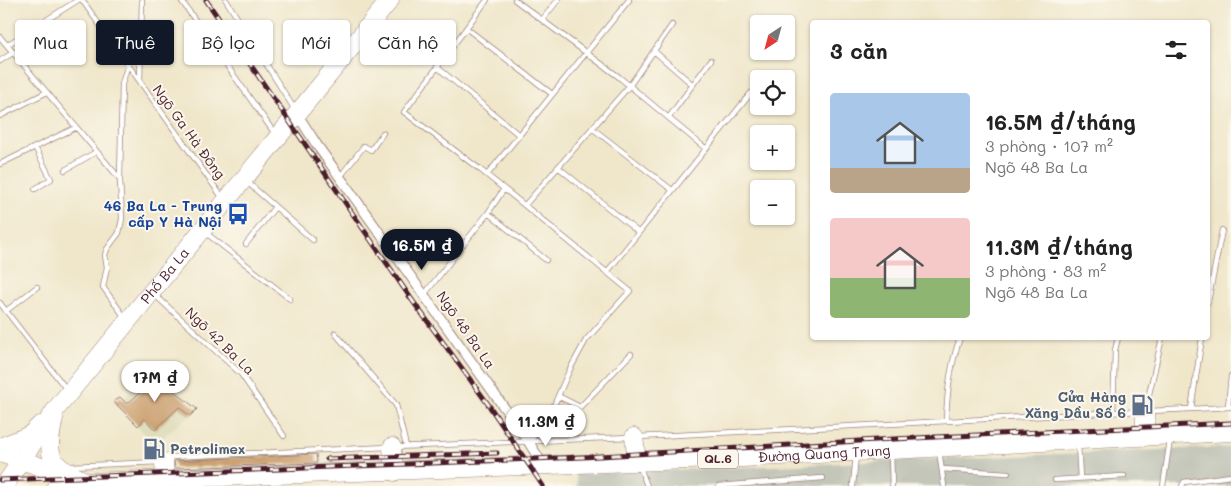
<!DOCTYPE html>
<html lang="vi">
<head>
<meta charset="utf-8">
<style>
	:root { --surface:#fff; --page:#f2f2f2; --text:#222; --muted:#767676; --accent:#111827 }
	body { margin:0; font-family:Mali,sans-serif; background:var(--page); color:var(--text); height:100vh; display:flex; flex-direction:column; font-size:19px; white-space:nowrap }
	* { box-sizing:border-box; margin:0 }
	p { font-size:16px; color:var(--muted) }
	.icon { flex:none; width:28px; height:28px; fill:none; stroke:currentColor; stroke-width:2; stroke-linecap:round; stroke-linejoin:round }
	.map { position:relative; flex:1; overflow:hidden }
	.details { position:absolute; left:810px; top:20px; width:400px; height:320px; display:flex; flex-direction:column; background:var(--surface); border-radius:5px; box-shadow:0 1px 4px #0004 }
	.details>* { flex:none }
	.hud { position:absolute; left:15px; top:20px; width:475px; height:45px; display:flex; gap:10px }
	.needle { width:32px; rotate:216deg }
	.buttons { position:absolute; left:750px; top:15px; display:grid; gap:10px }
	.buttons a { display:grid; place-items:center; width:45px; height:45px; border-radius:5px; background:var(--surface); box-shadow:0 1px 4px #0004; font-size:25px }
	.price { position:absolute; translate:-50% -42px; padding:0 11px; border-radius:18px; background:#fff; color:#222; font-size:16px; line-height:32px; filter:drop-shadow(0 1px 2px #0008) }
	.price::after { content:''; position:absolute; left:50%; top:30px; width:15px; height:11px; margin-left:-8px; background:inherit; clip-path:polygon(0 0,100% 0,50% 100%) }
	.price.active { background:var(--accent); color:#fff }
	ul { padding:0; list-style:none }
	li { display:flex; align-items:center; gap:15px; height:125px; padding:0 20px }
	li span { display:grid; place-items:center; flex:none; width:140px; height:100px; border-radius:5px; color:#555 }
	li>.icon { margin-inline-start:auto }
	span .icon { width:60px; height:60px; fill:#fffc; stroke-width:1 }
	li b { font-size:21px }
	h2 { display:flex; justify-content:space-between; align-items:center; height:60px; padding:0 20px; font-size:21px }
	.pill { padding:0 18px; border-radius:5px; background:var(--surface); box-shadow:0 1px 4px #0004; font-size:18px; line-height:45px }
	.pill.active { background:var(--accent); color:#fff }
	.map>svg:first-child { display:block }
	.built { fill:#dfddbb }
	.industrial { fill:#c3c6b9 }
	.building { fill:#cca172 }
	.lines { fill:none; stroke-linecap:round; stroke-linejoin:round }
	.lane-casing { stroke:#9d837b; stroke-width:6 }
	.street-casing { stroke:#9d837b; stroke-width:11 }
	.highway-casing { stroke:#9d837b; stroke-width:19 }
	.lane { stroke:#fff; stroke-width:4.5 }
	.street { stroke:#fff; stroke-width:9 }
	.highway { stroke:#fff; stroke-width:18 }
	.rail-casing { stroke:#4a1f2b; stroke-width:5 }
	.rail { stroke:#fbf7ec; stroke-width:3; stroke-dasharray:9; stroke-linecap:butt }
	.labels { text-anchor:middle; stroke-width:4; stroke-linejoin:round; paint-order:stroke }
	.shield { fill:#fbf7ec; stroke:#7f6065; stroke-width:1 }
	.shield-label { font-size:12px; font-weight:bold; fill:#4a1f2b }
	.street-label { font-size:14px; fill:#4a1f2b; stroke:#fbf7ec }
	.transit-label { font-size:14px; font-weight:bold; fill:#164399; stroke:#fbf7ec; text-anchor:end }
	.service-label { font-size:14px; font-weight:bold; fill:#4e5e75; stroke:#fbf7ec; text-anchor:end }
</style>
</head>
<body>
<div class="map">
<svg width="1231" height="486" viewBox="0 0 1231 486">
	<rect width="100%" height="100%" fill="#fbf7ec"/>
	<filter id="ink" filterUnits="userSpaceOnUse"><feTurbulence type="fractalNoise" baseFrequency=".02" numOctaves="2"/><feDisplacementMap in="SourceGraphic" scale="10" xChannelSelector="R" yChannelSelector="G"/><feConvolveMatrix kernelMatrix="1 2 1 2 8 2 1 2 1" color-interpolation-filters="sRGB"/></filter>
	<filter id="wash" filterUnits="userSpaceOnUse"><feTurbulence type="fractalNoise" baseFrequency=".0096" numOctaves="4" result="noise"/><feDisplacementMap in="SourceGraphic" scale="20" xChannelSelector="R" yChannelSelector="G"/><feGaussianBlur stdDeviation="1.12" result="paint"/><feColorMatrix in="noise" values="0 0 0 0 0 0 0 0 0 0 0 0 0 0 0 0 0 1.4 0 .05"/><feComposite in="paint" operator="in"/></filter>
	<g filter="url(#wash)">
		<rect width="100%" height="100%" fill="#f0e7cb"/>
		<path class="built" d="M 154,369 L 197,409 L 155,444 L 114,402 L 120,397 L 123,399 Z"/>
		<path class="industrial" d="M 1231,447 L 1231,486 L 577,486 L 576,474 Z"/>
		<g id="blocks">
			<path class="building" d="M 154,369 L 174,391 L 197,409 L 190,416 L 179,407 L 155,430 L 145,419 L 138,426 L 114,402 L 120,397 L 127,404 L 152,382 L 147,376 Z
				M 316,454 L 317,463 L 175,468 L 174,461 Z"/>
		</g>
	</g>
	<g filter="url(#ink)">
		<use href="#blocks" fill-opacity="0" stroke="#9d837b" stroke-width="1"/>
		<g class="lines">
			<g class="lane-casing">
				<path id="lane" d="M 82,0 L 222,197
					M 181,0 L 275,134
					M 226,0 L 295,110
					M 487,0 L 404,112 L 482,171 L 630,291 L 586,340 L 569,371 L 544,428 L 529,440
					M 515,0 L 619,77 L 705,148
					M 542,20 L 558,0
					M 466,28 L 552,94
					M 0,37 L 120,179
					M 7,45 L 78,0
					M 654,51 L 693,85
					M 0,61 L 14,52
					M 437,67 L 519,135
					M 140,81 L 142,0
					M 0,116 L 45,93
					M 669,117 L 711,60
					M 592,128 L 672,190
					M 0,164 L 75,128
					M 558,167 L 638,232
					M 65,170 L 96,152
					M 487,175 L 629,0
					M 340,177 L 364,146 L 371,150 L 383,133
					M 246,181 L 313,240
					M 35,189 L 51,179 L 35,147
					M 504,189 L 488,213 L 546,260
					M 525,205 L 630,85 L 672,25
					M 206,233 L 290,299
					M 246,244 L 275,207
					M 607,272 L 751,93
					M 155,295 L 241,374 L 284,436
					M 424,295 L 488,213
					M 1208,302 L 1222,230
					M 0,303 L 67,390
					M 6,311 L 37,287
					M 126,319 L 103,287 L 107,267 L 105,255 L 107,249 L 119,233 L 122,219 L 120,180 L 122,84 L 128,64
					M 335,333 L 396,405 L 406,446
					M 558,396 L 580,407 L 631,354
					M 1146,407 L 1162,338
					M 1228,407 L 1231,376
					M 1191,409 L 1202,338
					M 1150,411 L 1231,407
					M 1113,413 L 1115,350 L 1118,338
					M 946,421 C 947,391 950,365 960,338
					M 638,437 L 1142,411
					M 1078,444 L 1080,478
					M 396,447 L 630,437
					M 939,450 L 944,486
					M 891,453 L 892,486
					M 167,460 L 170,457 L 388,447
					M 639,465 L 647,486
					M 70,466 L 160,462
					M 942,469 L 1008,473
					M 1055,480 L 1124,476
					M 719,486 L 823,478
					M 853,486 L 856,455
					M 1163,486 L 1170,440
					M 1182,486 L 1184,482 L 1231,476"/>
			</g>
			<g class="street-casing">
				<path id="street" d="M 297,114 L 317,145 L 528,441 L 543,465"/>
			</g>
			<g class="highway-casing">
				<g id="highway">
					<path d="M 54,418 C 45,459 50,465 87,482"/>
					<path d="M 634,437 L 637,462"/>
					<path d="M 1145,437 L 1145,411"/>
					<path d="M 0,447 L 30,435 L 40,425"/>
					<path d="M 392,447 L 394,472"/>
					<path d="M 0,453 L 65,475"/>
					<path d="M 164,462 L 165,480"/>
					<path id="s1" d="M 4,486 L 56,409 L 390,0"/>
					<path id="s2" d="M 56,486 L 87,482 L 743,458 L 1231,432"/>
				</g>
			</g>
			<use href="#lane" class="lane"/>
			<use href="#street" class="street"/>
			<use href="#highway" class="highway"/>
			<g class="rail-casing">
				<path id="rail" d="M 206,0 L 412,300 L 488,404 L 543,486
					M 327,459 L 497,453
					M 0,480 L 583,457 L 894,439 L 1231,423"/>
			</g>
			<use href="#rail" class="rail"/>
		</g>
	</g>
	<defs>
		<g id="bus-bare" transform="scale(1.725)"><path d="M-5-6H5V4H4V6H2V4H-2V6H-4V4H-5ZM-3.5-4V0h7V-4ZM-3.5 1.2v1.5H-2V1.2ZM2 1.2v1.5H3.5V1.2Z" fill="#1a4fb4" stroke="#fbf7ec" stroke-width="2.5" paint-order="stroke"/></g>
		<g id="fuel-bare" transform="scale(1.725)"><path d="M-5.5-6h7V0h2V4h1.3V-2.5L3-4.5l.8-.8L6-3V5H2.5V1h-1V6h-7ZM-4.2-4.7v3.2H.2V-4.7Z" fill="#5c6f8a" stroke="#fbf7ec" stroke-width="2.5" paint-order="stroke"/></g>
	</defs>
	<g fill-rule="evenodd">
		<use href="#bus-bare" x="238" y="214"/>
		<use href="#fuel-bare" x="1142" y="405"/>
		<use href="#fuel-bare" x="154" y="449"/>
	</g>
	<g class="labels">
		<rect class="shield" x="698" y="449.5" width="40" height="19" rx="4"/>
		<g class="shield-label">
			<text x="718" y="463">QL.6</text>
		</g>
		<g class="street-label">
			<text transform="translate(189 132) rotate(54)" y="5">Ngõ Ga Hà Đông</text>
			<text dy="5" stroke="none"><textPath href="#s1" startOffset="265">Phố Ba La</textPath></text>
			<text transform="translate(466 330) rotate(55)" y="5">Ngõ 48 Ba La</text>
			<text transform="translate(220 341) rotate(44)" y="5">Ngõ 42 Ba La</text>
			<text dy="5" stroke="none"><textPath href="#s2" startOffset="769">Đường Quang Trung</textPath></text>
		</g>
		<g class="transit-label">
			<text x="222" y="211">46 Ba La - Trung<tspan x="222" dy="16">cấp Y Hà Nội</tspan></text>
		</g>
		<g class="service-label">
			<text x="1126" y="402">Cửa Hàng<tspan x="1126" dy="16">Xăng Dầu Số 6</tspan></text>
			<text x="170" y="454" text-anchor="start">Petrolimex</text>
		</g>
	</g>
</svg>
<div class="buttons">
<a><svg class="needle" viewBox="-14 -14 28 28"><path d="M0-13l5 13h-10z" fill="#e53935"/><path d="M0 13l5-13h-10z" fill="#767676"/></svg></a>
<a><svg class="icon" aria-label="locate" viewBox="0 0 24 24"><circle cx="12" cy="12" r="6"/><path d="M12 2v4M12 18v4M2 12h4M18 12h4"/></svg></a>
<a>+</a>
<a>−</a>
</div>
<b class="price active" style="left:422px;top:271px">16.5M ₫</b>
<b class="price" style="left:155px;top:403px">17M ₫</b>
<b class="price" style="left:546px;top:447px">11.3M ₫</b>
<div class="hud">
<a class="pill">Mua</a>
<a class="pill active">Thuê</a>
<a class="pill">Bộ lọc</a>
<a class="pill">Mới</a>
<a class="pill">Căn hộ</a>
</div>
<section class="details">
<h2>3 căn<svg class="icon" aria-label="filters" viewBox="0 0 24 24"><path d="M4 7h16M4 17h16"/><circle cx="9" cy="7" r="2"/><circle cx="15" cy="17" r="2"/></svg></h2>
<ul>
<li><span style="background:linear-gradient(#a9c7e8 75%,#b9a48a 0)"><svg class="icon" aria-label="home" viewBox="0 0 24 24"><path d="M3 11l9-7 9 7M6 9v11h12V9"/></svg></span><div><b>16.5M ₫/tháng</b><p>3 phòng · 107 m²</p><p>Ngõ 48 Ba La</p></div></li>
<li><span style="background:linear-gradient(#f6c9c9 60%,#8fb573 0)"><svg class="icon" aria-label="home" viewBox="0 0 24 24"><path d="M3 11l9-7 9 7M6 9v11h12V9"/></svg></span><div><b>11.3M ₫/tháng</b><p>3 phòng · 83 m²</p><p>Ngõ 48 Ba La</p></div></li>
</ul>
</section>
</div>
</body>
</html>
